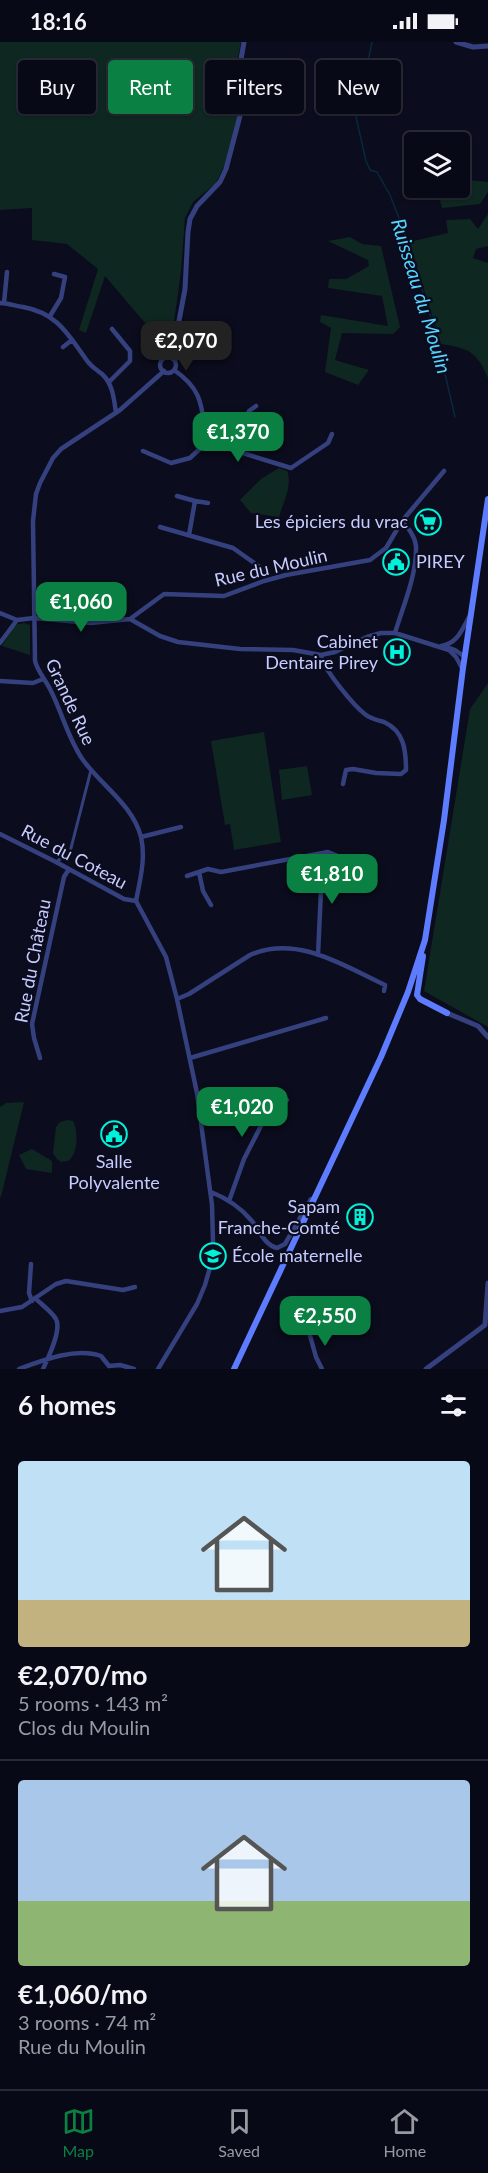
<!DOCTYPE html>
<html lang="en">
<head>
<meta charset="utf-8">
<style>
	:root { --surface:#080916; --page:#161723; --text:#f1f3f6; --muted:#989aa1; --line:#292a35; --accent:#0b8043 }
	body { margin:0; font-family:Lato,sans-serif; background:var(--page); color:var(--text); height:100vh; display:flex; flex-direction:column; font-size:22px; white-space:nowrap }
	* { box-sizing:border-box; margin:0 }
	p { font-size:20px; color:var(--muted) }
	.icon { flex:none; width:33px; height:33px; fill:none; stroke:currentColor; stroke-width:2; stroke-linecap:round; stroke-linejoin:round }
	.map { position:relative; height:1327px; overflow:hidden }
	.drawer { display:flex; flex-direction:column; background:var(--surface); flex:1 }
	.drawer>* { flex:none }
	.banner { position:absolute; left:18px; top:18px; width:453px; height:54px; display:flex; gap:12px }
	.buttons { position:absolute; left:404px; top:90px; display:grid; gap:12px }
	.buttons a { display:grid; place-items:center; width:66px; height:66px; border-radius:6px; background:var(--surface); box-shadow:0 2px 4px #0004,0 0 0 2px var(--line); font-size:30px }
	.price { position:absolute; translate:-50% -51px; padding:0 14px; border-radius:12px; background:var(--accent); color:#fff; font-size:20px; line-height:39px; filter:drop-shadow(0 2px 3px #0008) }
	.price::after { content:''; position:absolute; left:50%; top:36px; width:18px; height:14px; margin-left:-9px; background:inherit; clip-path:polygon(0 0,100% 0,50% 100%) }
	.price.active { background:#222; color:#fff }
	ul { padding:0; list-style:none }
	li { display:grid; align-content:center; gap:12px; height:318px; padding:0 18px }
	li+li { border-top:2px solid var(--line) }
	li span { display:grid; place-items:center; height:186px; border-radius:6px; color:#555 }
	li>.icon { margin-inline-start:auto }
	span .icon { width:108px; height:108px; fill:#fffc; stroke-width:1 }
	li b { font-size:26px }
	h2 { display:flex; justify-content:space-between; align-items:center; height:72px; padding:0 18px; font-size:26px }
	.tag { padding:0 21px; border-radius:6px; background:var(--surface); box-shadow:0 2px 4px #0004,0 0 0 2px var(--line); font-size:21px; line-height:54px }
	.tag.active { background:var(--accent); color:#fff }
	.status { display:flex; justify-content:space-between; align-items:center; height:42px; padding:0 30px; background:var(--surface); direction:ltr }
	.status svg { height:16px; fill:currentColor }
	.dock { display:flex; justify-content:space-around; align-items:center; height:84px; border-top:2px solid var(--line); background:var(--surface); font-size:16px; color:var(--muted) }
	.dock a { display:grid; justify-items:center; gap:3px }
	.dock .active { color:var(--accent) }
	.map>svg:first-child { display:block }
	.green { fill:#0e2721 }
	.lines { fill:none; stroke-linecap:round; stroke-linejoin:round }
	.stream { stroke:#09283e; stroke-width:1.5 }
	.pedestrian { stroke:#35417e; stroke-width:3 }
	.minor { stroke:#35417e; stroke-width:4.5 }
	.tertiary { stroke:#35417e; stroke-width:5 }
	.secondary { stroke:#5e7cff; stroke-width:6 }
	.labels { text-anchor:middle; stroke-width:4.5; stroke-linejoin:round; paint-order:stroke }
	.poi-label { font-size:18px; fill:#c7ccff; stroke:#0b0c1d; text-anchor:end }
	.street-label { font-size:18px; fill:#c7ccff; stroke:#0b0c1d }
	.water-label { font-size:20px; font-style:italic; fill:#55d4ff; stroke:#0b0c1d }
</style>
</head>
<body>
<div class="status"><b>18:16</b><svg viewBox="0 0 49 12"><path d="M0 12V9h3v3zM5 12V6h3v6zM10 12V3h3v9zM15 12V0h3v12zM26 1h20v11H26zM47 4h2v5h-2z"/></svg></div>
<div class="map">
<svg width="488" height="1327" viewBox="0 0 488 1327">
	<rect width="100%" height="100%" fill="#0b0c1d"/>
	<path class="green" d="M 0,0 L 241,0 L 236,25 L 238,72 L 226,120 L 216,141 L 193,160 L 185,176 L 181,229 L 173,288 L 168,308 L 105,234 L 86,291 L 79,288 L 98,227 L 67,202 L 32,198 L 32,166 L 0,168 Z
		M 459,137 L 488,140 L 488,150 L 480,162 L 442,166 L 440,158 L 453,157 L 451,146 L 459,146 Z
		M 488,172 L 488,204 L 476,207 L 473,216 L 488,221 L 488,336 C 477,310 469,306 441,302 L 409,200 L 448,191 L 446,178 L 470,177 L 478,187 Z
		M 350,195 L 362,202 L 381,204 L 400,285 L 393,292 L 342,291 L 335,318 L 369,328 L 358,343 L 325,330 L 331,286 L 320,280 L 321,273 L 388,284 L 382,254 L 328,246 L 329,237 L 346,237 L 369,224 L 368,218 L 328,199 Z
		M 279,426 L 287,429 C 293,443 283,461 279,475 L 251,471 L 240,458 L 261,437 Z
		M 24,581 L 30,583 L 30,613 L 2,604 L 15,583 Z
		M 488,641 L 488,985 L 424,949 L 470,667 Z
		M 264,690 L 281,800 L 234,808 L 230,782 L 225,783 L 211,699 Z
		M 307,724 L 312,753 L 282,758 L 279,728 Z
		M 24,1060 L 1,1155 L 0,1155 L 0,1065 L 6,1061 Z
		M 68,1078 L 73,1079 C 78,1087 78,1109 71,1116 C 68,1120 66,1119 61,1120 L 57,1117 L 53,1111 L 56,1085 L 60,1080 Z
		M 32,1107 L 52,1119 L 52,1131 L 26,1127 L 19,1113 Z"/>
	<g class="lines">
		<path class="stream" d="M 372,0 L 363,44 L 357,53 L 354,66 L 366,119 L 370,128 L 377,130 L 390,153 L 404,189 L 435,289 L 455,375"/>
		<path class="pedestrian" d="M 56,820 L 70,810 L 91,728"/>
		<path class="minor" d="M 0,261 C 8,261 15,264 23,265 C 58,271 69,294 88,320 C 93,326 97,328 102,332 C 113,342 114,357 116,371
			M 4,261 L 7,230
			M 50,274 L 61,256 L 65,235 L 54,232
			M 63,305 L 72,298
			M160 323a8 8 0 1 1 16 0a8 8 0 1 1-16 0Z
			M 174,328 C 205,349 201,367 207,400 L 291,426 L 328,401 L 332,392
			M 109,340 L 130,319 L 130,309 L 112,287
			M 143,409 L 171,421 L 190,416 L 207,400
			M 241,410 L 249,369 L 256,364
			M 177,454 L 195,459 L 189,493
			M 195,459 L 208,461
			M 160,485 L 233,506 L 264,528
			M 0,571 L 17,578
			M 130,577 L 160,594 L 178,600 L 240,607 L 293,608 L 321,613 L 335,610 L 367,595 L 381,591 L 395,591 L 449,608 L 456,615 L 462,626
			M 395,591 C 403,564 417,533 416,504 C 415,494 408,486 402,479
			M 0,601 L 17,578 L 34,576 L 91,581 L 130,577 L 164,552 L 224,554 L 264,539 L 286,533 L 370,518 L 386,506 L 402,479 L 444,429
			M 441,604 C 457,602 462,588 469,575
			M 447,605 L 455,608 L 465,615
			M 321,613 C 323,627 354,664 366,673 C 371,677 378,678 384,680 C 404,689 406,708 406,728 L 401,732 L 376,731 L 353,727 L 346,728 L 343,742
			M 0,639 L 33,641 L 43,637
			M 0,792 L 56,820 L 124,857 L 136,859
			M 141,795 L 181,785
			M 199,830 L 203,849 L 211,863
			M 187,834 L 208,827 L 221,830 L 328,810 L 355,821
			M 136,859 C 140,838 146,816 141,795 C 133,763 101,743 83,718 C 68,697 62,670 50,647 C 45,637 38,630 35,619 L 33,479 L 36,452 L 40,441 L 53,416 L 61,407 L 120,368 L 164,329
			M 136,859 L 166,915 L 177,957 L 197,1051 L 212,1163 L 213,1200 L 211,1222 L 205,1243 L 197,1262 L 158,1327
			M 318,913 L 321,848 L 320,812
			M 177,957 L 189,952 L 250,913 C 297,892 344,924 385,943 L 384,949
			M 40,1016 L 34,996 L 32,982 L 64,835 L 69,827
			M 190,1016 L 326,976
			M 211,1150 C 226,1156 240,1165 251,1178 C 259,1187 264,1203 277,1206 L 285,1202 L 311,1157
			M 229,1159 L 244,1117 L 266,1074 L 287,1058
			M 31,1222 L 29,1251 L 32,1259
			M 35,1256 C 42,1263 51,1269 56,1277 C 62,1288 48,1316 43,1327
			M 0,1269 L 22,1265 L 56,1242 L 66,1239 L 123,1248 L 135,1245
			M 309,1290 L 316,1315 L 322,1327
			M 19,1327 C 43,1318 76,1305 101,1314 L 109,1324 L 120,1323 L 134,1327"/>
		<path class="tertiary" d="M 456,0 L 473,5 L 488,4
			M 172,316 L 185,247 L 188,190 L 190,177 L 197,164 L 220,140 L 226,127 L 241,70 L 239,29 L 244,0
			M 447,971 L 478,984 L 488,995
			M 426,1327 L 485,1283 L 488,1241"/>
		<path class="secondary" d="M 423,914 L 417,953 L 420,957 L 447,971
			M 234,1327 L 381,1015 L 408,950 L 425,898 L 444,778 L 463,626 L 488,457"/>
	</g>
	<defs>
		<g id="supermarket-ring" transform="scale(1.35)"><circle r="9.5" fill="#0b0c1d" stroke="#00f2d8" stroke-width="1.5"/><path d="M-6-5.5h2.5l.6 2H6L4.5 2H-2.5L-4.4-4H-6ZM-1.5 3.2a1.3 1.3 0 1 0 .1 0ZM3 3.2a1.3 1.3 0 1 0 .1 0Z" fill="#00f2d8"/></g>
		<g id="civic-ring" transform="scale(1.35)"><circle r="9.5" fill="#0b0c1d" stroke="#00f2d8" stroke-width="1.5"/><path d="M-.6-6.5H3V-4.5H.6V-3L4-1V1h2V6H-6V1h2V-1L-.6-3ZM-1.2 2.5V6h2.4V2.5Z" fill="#00f2d8"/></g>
		<g id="hospital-ring" transform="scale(1.35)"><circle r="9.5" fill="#0b0c1d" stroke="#00f2d8" stroke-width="1.5"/><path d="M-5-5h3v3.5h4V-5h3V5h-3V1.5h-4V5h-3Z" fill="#00f2d8"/></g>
		<g id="building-ring" transform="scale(1.35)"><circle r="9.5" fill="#0b0c1d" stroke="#00f2d8" stroke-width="1.5"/><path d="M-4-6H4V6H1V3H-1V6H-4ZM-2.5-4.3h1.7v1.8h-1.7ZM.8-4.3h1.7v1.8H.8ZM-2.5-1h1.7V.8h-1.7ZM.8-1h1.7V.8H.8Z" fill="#00f2d8"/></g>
		<g id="school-ring" transform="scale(1.35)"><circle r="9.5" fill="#0b0c1d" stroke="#00f2d8" stroke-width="1.5"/><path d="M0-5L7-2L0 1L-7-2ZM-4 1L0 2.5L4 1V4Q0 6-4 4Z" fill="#00f2d8"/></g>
	</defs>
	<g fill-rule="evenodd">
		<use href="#supermarket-ring" x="428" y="480"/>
		<use href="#civic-ring" x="396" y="520"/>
		<use href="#hospital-ring" x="397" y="610"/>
		<use href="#civic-ring" x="114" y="1092"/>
		<use href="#building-ring" x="360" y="1175"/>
		<use href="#school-ring" x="213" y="1214"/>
	</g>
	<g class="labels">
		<g class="poi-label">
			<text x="408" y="486">Les épiciers du vrac</text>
			<text x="416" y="526" text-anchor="start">PIREY</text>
			<text x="378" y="606">Cabinet<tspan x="378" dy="21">Dentaire Pirey</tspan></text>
			<text x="114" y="1126" text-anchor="middle">Salle<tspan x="114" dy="21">Polyvalente</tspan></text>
			<text x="340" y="1171">Sapam<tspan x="340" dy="21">Franche-Comté</tspan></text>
			<text x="232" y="1220" text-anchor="start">École maternelle</text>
		</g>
		<g class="street-label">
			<text transform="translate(271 526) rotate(-13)" y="6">Rue du Moulin</text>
			<text transform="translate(70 660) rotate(65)" y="6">Grande Rue</text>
			<text transform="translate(74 815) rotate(28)" y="6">Rue du Coteau</text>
			<text transform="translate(33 919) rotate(-79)" y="6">Rue du Château</text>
		</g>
		<g class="water-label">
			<text transform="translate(421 254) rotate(73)" y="7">Ruisseau du Moulin</text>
		</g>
	</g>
</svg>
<div class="buttons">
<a><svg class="icon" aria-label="layers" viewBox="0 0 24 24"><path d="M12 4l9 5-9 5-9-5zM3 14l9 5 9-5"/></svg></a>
</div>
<b class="price active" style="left:186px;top:330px">€2,070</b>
<b class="price" style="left:238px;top:421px">€1,370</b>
<b class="price" style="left:81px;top:591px">€1,060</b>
<b class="price" style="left:332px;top:863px">€1,810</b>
<b class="price" style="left:242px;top:1096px">€1,020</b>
<b class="price" style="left:325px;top:1305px">€2,550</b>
<div class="banner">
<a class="tag">Buy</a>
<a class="tag active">Rent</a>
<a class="tag">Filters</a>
<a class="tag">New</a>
</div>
</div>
<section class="drawer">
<h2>6 homes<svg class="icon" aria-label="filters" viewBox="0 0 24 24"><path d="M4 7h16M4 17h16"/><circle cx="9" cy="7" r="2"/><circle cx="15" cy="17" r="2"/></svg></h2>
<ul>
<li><span style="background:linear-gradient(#bfe0f5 75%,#c2b280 0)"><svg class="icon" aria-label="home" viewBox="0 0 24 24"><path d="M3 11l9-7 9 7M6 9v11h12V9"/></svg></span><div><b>€2,070/mo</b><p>5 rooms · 143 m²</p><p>Clos du Moulin</p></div></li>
<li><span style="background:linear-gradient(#a9c7e8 65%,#8fb573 0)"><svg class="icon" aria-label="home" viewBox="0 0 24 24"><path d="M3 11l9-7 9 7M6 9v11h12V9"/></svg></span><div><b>€1,060/mo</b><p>3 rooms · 74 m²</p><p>Rue du Moulin</p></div></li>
</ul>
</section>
<nav class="dock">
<a class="active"><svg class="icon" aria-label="map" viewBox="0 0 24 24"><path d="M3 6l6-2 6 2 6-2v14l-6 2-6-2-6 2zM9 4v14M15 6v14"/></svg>Map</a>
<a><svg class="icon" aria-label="saved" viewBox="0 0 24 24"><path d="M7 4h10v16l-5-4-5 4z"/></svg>Saved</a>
<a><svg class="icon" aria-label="home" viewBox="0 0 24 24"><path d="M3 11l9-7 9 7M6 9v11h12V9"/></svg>Home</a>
</nav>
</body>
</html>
